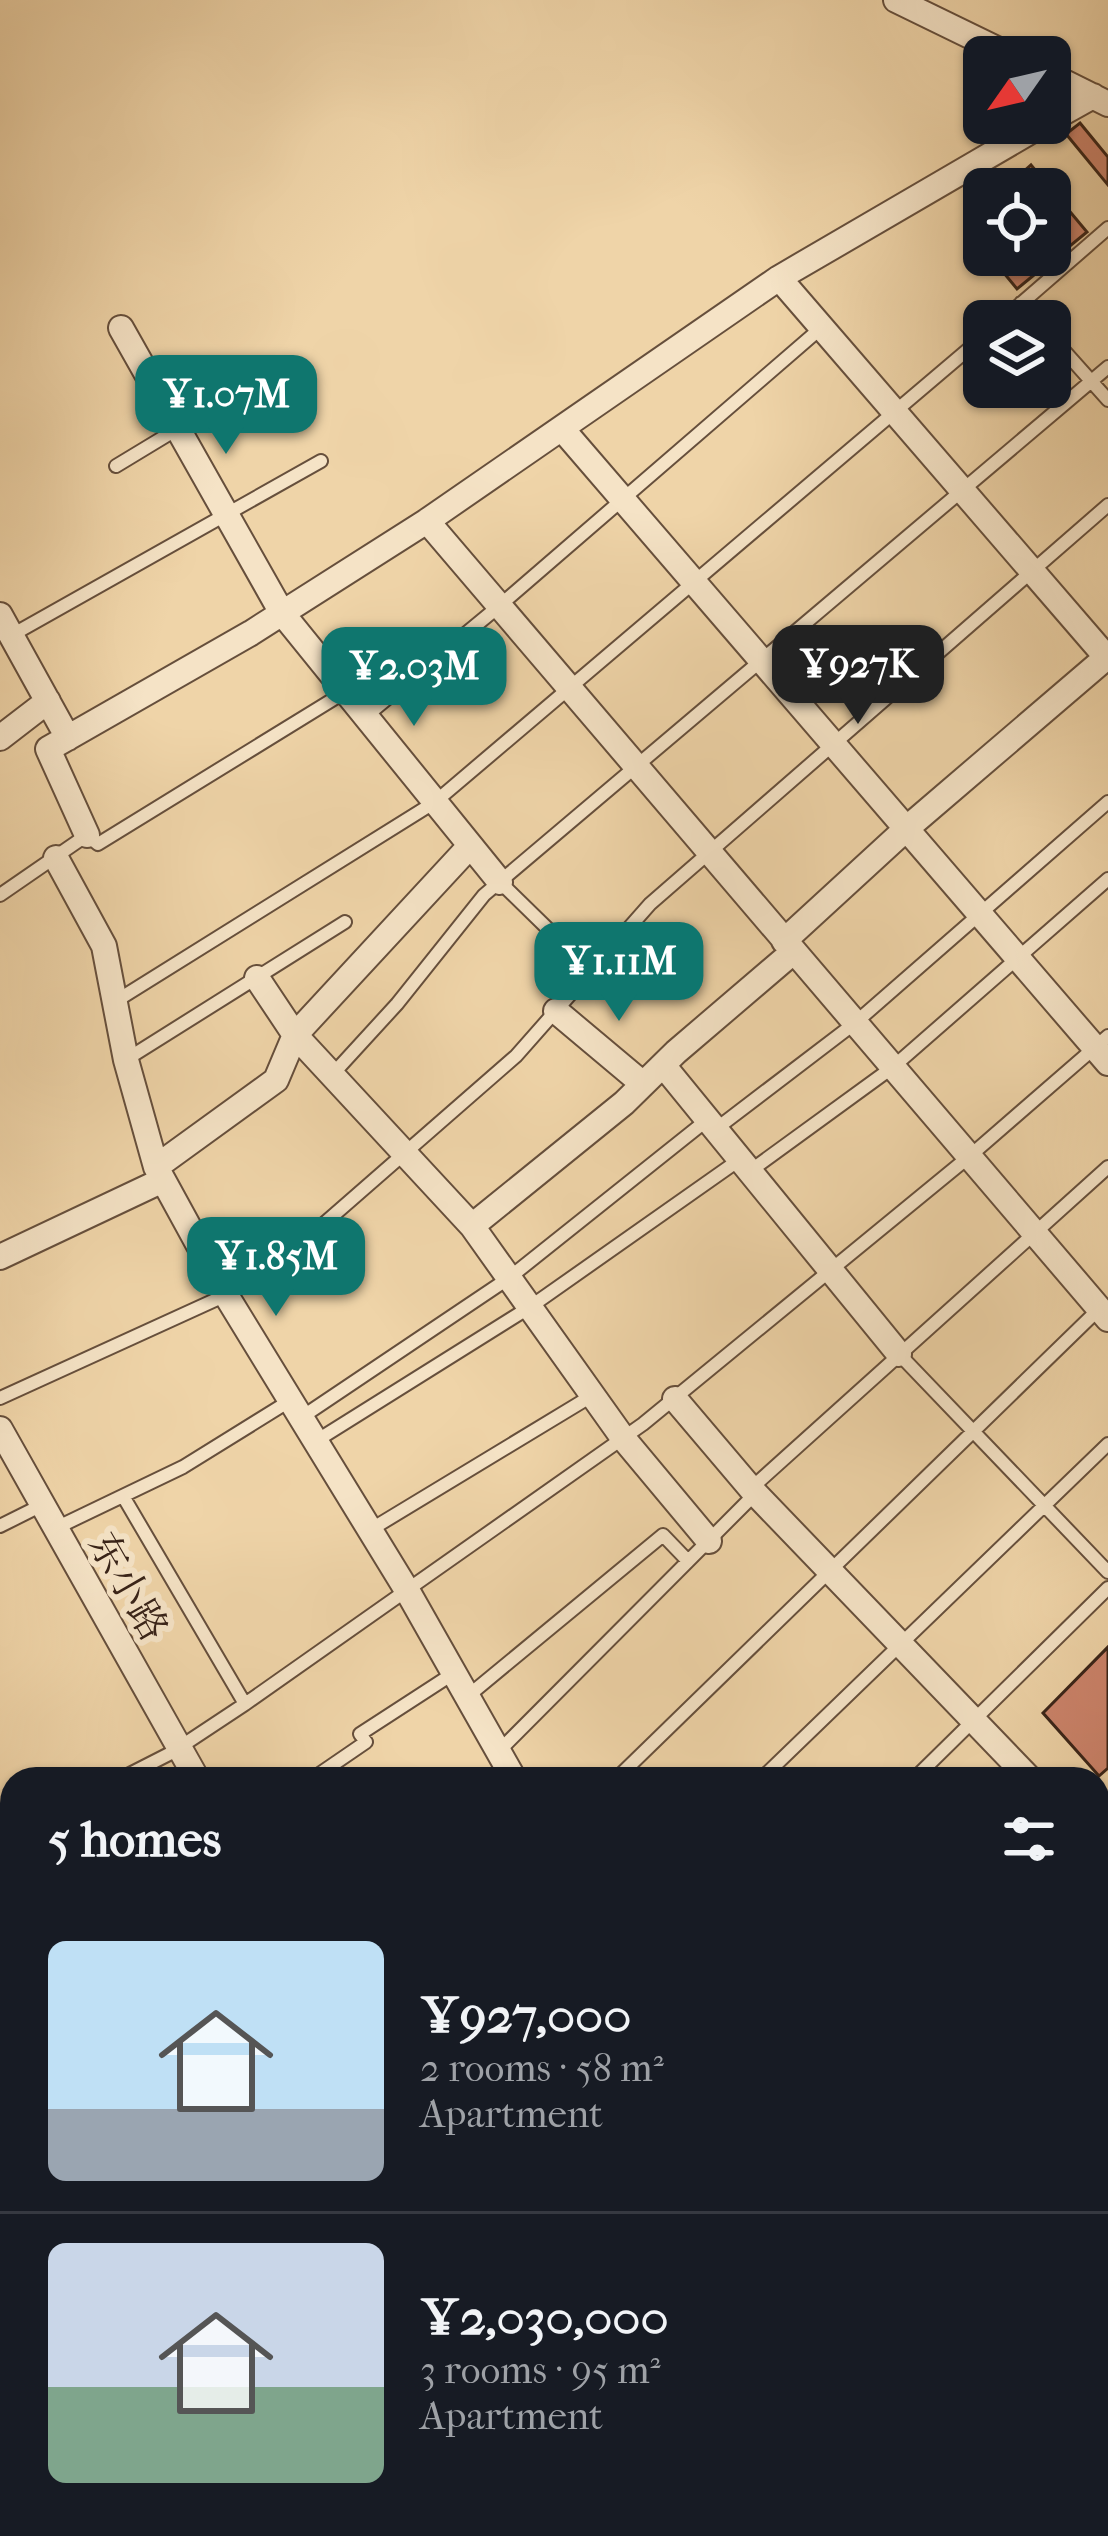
<!DOCTYPE html>
<html lang="en">
<head>
<meta charset="utf-8">
<style>
	:root { --surface:#171b24; --page:#20242c; --text:#f1f3f6; --muted:#9ea1a6; --line:#363941; --accent:#0f766e }
	body { margin:0; font-family:"IM FELL French Canon","Noto Serif SC",serif; background:var(--page); color:var(--text); height:100vh; display:flex; flex-direction:column; font-size:45px; white-space:nowrap }
	* { box-sizing:border-box; margin:0 }
	p { font-size:39px; color:var(--muted) }
	.icon { flex:none; width:66px; height:66px; fill:none; stroke:currentColor; stroke-width:2; stroke-linecap:round; stroke-linejoin:round }
	.map { position:relative; flex:1; overflow:hidden }
	.side { position:absolute; left:0px; top:1767px; width:1110px; height:771px; display:flex; flex-direction:column; background:var(--surface); border-radius:36px 36px 0 0; box-shadow:0 3px 9px #0004 }
	.side>* { flex:none }
	.needle { width:78px; rotate:236deg }
	.fabs { position:absolute; left:963px; top:36px; display:grid; gap:24px }
	.fabs a { display:grid; place-items:center; width:108px; height:108px; border-radius:18px; background:var(--surface); box-shadow:0 3px 9px #0004; font-size:60px }
	.price { position:absolute; translate:-50% -102px; padding:0 27px; border-radius:24px; background:var(--accent); color:#fff; font-size:39px; line-height:78px; filter:drop-shadow(0 3px 6px #0008) }
	.price::after { content:''; position:absolute; left:50%; top:72px; width:36px; height:27px; margin-left:-18px; background:inherit; clip-path:polygon(0 0,100% 0,50% 100%) }
	.price.selected { background:#222; color:#fff }
	ul { padding:0; list-style:none }
	li { display:flex; align-items:center; gap:36px; height:300px; padding:0 48px }
	li+li { border-top:3px solid var(--line) }
	li span { display:grid; place-items:center; flex:none; width:336px; height:240px; border-radius:18px; color:#555 }
	li>.icon { margin-inline-start:auto }
	span .icon { width:144px; height:144px; fill:#fffc; stroke-width:1 }
	li b { font-size:51px }
	h2 { display:flex; justify-content:space-between; align-items:center; height:144px; padding:0 48px; font-size:51px }
	.map>svg:first-child { display:block }
	.building { fill:#cd846c; stroke:#382318; stroke-width:3 }
	.lines { fill:none; stroke-linecap:round; stroke-linejoin:round }
	.service-casing { stroke:#664f3c; stroke-width:16 }
	.minor-casing { stroke:#664f3c; stroke-width:28 }
	.service { stroke:#f5e3c6; stroke-width:12 }
	.minor { stroke:#f5e3c6; stroke-width:24 }
	.labels { text-anchor:middle; stroke-width:12; stroke-linejoin:round; paint-order:stroke }
	.street-label { font-size:39px; fill:#382318; stroke:#f5e3c6 }
</style>
</head>
<body>
<div class="map">
<svg width="1108" height="2536" viewBox="0 0 1108 2536">
	<rect width="100%" height="100%" fill="#efd4a8"/>
	<filter id="stains"><feTurbulence type="fractalNoise" baseFrequency=".00167" numOctaves="4"/><feColorMatrix values="0 0 0 0 .2 0 0 0 0 .09 0 0 0 0 .02 0 0 0 .5 -.17"/></filter>
	<radialGradient id="worn" r=".72"><stop offset=".6" stop-color="#630" stop-opacity="0"/><stop offset="1" stop-color="#630" stop-opacity=".3"/></radialGradient>
	<path class="building" d="M 1080,123 L 1108,157 L 1108,185 L 1066,134 Z
		M 1031,165 L 1087,232 L 1070,246 L 1050,222 L 1050,189 L 1022,189 L 1014,180 Z
		M 989,255 L 1017,255 L 1034,275 L 1017,289 Z
		M 1108,1647 L 1108,1768 L 1099,1776 L 1043,1713 Z"/>
	<g class="lines">
		<g class="service-casing">
			<path id="service" d="M 1021,303 L 1037,321
				M 1001,321 L 1108,228
				M 1050,335 L 1108,400
				M 116,466 L 268,374
				M 12,635 L 321,461
				M 366,716 L 498,607 L 821,328
				M 500,882 L 591,971
				M 0,895 L 87,835 L 98,844 L 345,692
				M 116,1001 L 435,802 L 984,336
				M 127,1059 L 345,922
				M 332,1075 L 397,1004 L 484,895 L 1108,367
				M 716,1129 L 855,1023 L 1108,802
				M 750,1171 L 893,1067 L 1108,879
				M 899,1354 L 1108,1572
				M 0,1398 L 226,1295 L 280,1262 L 516,1056 L 650,904 L 1108,505
				M 302,1417 L 509,1278 L 707,1120
				M 316,1441 L 530,1307 L 739,1160
				M 123,1496 L 245,1704
				M 0,1526 L 42,1505
				M 54,1529 L 183,1467 L 291,1400
				M 370,1530 L 593,1395
				M 468,1696 L 663,1535 L 688,1561
				M 498,1752 L 751,1498 L 756,1484 L 1108,1167
				M 120,1779 L 171,1753 L 245,1704 L 643,1424 L 971,1155 L 1108,1036
				M 312,1779 L 366,1742 L 360,1734 L 454,1673
				M 616,1779 L 1101,1307
				M 761,1779 L 1108,1444
				M 914,1779 L 1108,1588
				M 0,1900 L 12,1895
				M 0,2183 L 12,2177
				M 0,2313 L 12,2307
				M 0,2436 L 12,2430
				M 894,2526 L 900,2536
				M 1090,2526 L 1096,2536
				M 55,2536 L 77,2526
				M 312,2536 L 334,2526
				M 581,2536 L 602,2526"/>
		</g>
		<g class="minor-casing">
			<path id="minor" d="M 896,0 L 1013,57
				M 1050,75 L 1108,104
				M 1050,120 L 1093,96
				M 779,278 L 1108,659
				M 121,328 L 282,613 L 500,882
				M 563,430 L 1108,1063
				M 427,521 L 1108,1319
				M 0,615 L 68,738
				M 0,738 L 48,701
				M 87,835 L 48,749 L 251,633 L 427,521 L 779,278 L 1045,123
				M 56,858 L 104,946 L 126,1060 L 156,1167 L 226,1295 L 408,1592 L 514,1779
				M 784,941 L 906,829 L 1108,656
				M 257,978 L 295,1035 L 472,1226 L 623,1438 L 709,1541
				M 556,1011 L 643,1084
				M 663,1065 L 899,1354
				M 156,1167 L 276,1080 L 295,1035 L 470,846
				M 472,1226 L 624,1103 L 676,1052 L 793,952
				M 0,1257 L 163,1180
				M 675,1399 L 753,1491 L 1030,1779
				M 0,1429 L 197,1779
				M 1098,1849 L 1108,1859
				M 1098,1975 L 1108,1971
				M 0,2026 L 12,2051
				M 1098,2241 L 1108,2256
				M 231,2526 L 235,2536
				M 535,2526 L 540,2536
				M 1000,2526 L 1007,2536"/>
		</g>
		<use href="#service" class="service"/>
		<use href="#minor" class="minor"/>
	</g>
	<g class="labels">
		<g class="street-label">
			<text transform="translate(129 1586) rotate(60)" y="14">东小路</text>
		</g>
	</g>
	<rect width="100%" height="100%" filter="url(#stains)"/>
	<rect width="100%" height="100%" fill="url(#worn)"/>
</svg>
<div class="fabs">
<a><svg class="needle" viewBox="-14 -14 28 28"><path d="M0-13l5 13h-10z" fill="#e53935"/><path d="M0 13l5-13h-10z" fill="#9ea1a6"/></svg></a>
<a><svg class="icon" aria-label="locate" viewBox="0 0 24 24"><circle cx="12" cy="12" r="6"/><path d="M12 2v4M12 18v4M2 12h4M18 12h4"/></svg></a>
<a><svg class="icon" aria-label="layers" viewBox="0 0 24 24"><path d="M12 4l9 5-9 5-9-5zM3 14l9 5 9-5"/></svg></a>
</div>
<b class="price" style="left:226px;top:457px">¥1.07M</b>
<b class="price selected" style="left:858px;top:727px">¥927K</b>
<b class="price" style="left:414px;top:729px">¥2.03M</b>
<b class="price" style="left:619px;top:1024px">¥1.11M</b>
<b class="price" style="left:276px;top:1319px">¥1.85M</b>
<section class="side">
<h2>5 homes<svg class="icon" aria-label="filters" viewBox="0 0 24 24"><path d="M4 7h16M4 17h16"/><circle cx="9" cy="7" r="2"/><circle cx="15" cy="17" r="2"/></svg></h2>
<ul>
<li><span style="background:linear-gradient(#bfe0f5 70%,#9aa5b1 0)"><svg class="icon" aria-label="home" viewBox="0 0 24 24"><path d="M3 11l9-7 9 7M6 9v11h12V9"/></svg></span><div><b>¥927,000</b><p>2 rooms · 58 m²</p><p>Apartment</p></div></li>
<li><span style="background:linear-gradient(#c9d6e8 60%,#7fa58c 0)"><svg class="icon" aria-label="home" viewBox="0 0 24 24"><path d="M3 11l9-7 9 7M6 9v11h12V9"/></svg></span><div><b>¥2,030,000</b><p>3 rooms · 95 m²</p><p>Apartment</p></div></li>
</ul>
</section>
</div>
</body>
</html>
